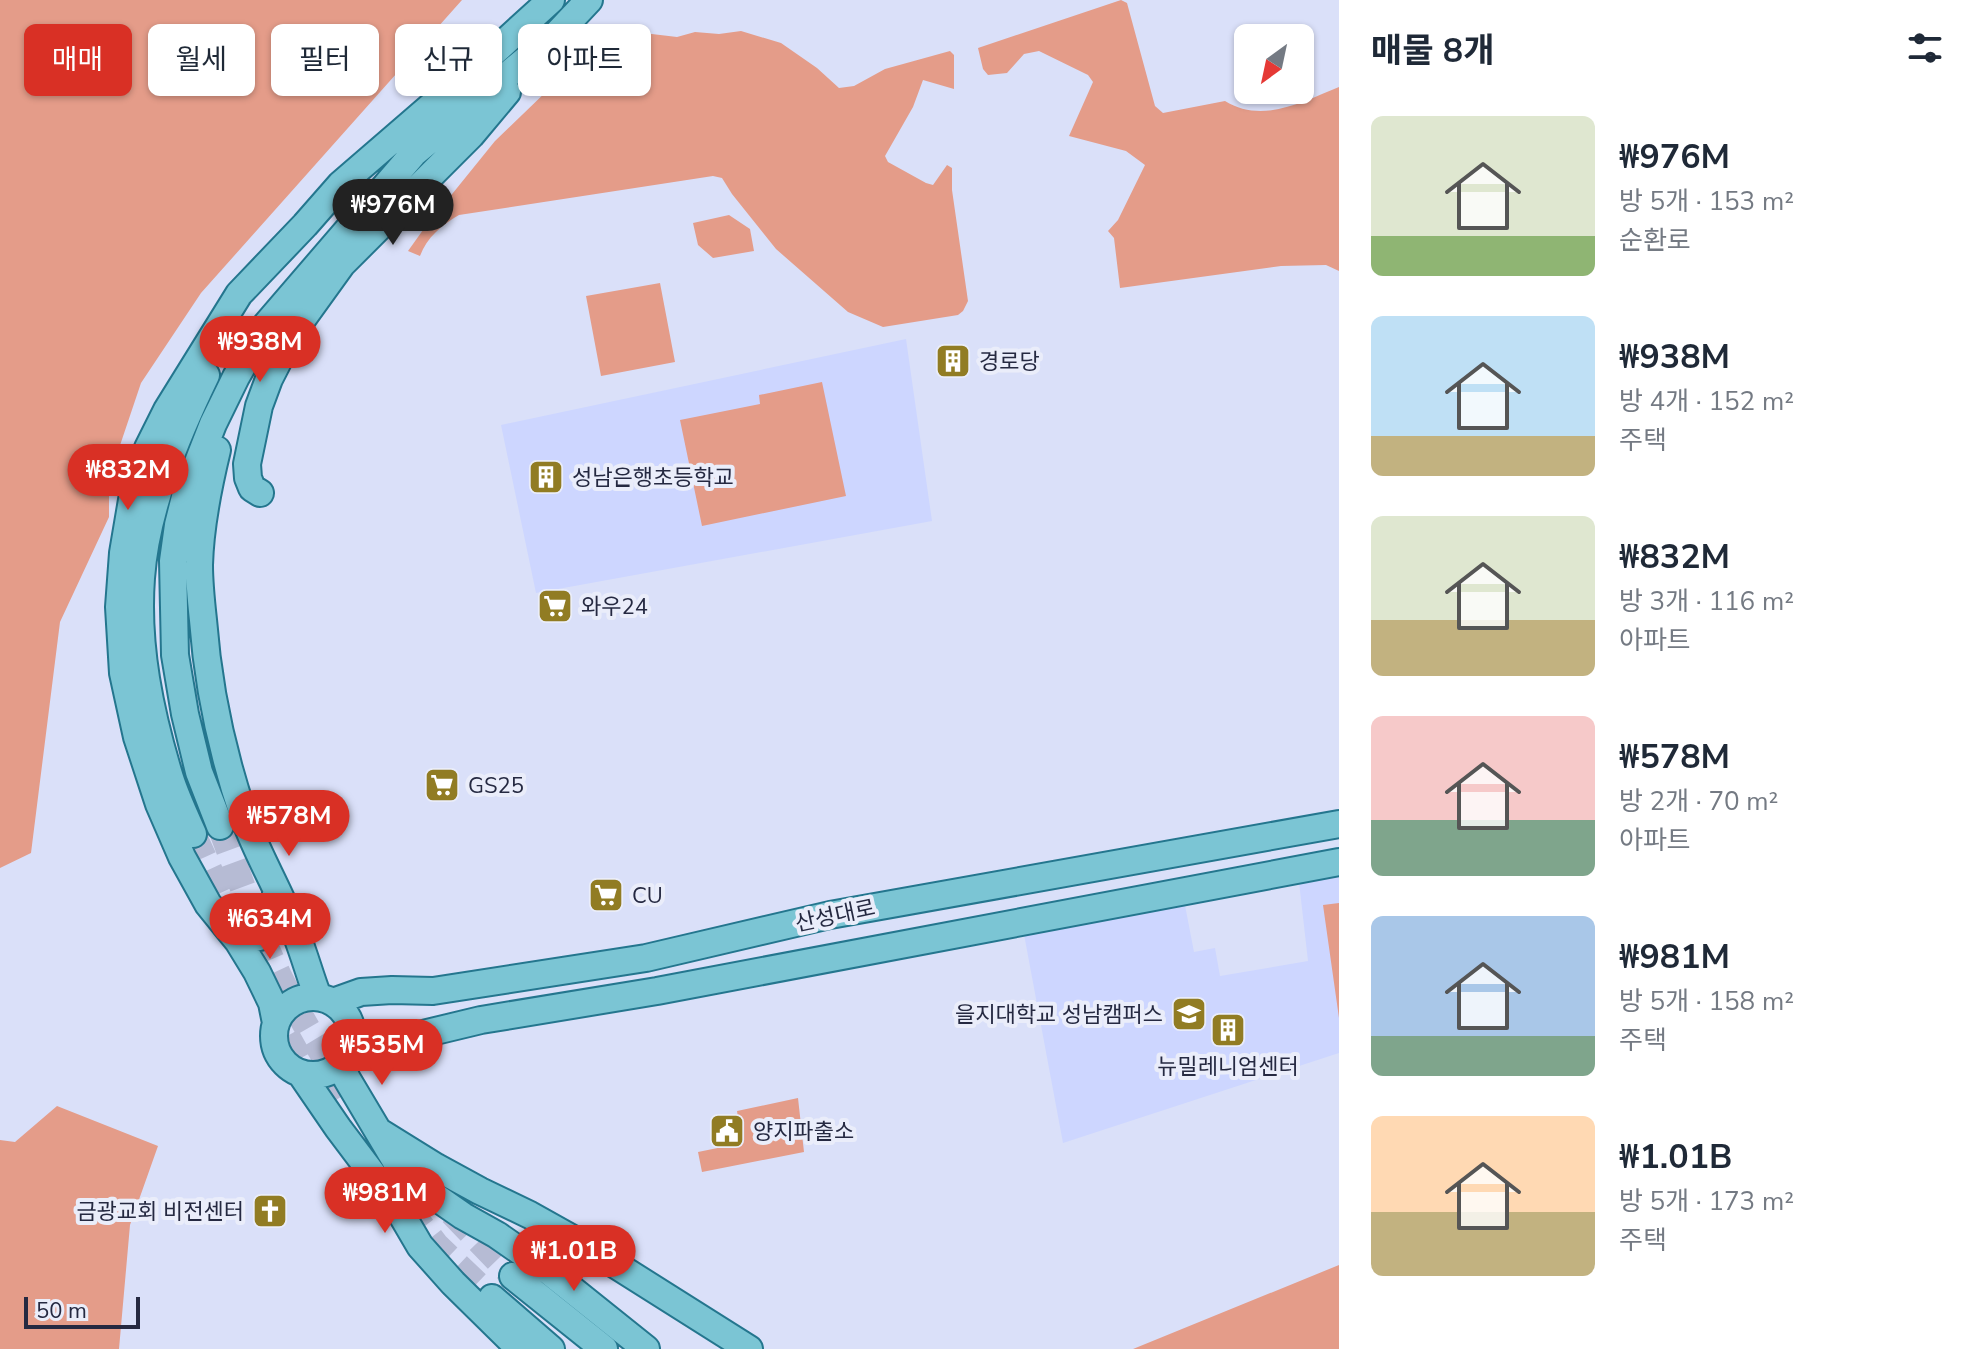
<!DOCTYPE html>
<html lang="ko">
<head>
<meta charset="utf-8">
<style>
	:root { --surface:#fff; --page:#f2f2f3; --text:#1f2937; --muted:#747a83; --accent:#d93025 }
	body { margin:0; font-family:"Nunito Sans","Noto Sans KR",sans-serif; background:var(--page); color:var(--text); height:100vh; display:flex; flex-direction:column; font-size:30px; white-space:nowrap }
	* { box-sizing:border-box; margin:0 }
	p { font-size:26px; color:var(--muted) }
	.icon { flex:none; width:44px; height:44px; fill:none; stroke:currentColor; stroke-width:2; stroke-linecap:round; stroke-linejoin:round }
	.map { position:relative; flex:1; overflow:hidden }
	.side { display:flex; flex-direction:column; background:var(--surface); width:640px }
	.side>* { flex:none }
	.top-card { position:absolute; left:24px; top:24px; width:760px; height:72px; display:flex; gap:16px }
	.needle { width:52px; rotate:213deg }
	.fabs { position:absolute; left:1234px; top:24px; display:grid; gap:16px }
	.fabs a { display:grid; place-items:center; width:80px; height:80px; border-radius:12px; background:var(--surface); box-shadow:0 2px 6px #0004; font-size:40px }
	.scale { position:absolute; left:24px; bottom:20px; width:116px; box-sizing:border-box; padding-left:8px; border:4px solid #252941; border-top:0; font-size:22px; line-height:28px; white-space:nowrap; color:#252941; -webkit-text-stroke:6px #eaedfa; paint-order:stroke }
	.price { position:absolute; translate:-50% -68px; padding:0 18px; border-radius:28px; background:var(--accent); color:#fff; font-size:26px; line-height:52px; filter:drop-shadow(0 2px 4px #0008) }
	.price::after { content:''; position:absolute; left:50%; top:48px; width:24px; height:18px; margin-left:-12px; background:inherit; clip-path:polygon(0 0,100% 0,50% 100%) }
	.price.current { background:#222; color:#fff }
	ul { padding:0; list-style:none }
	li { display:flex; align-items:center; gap:24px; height:200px; padding:0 32px }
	li span { display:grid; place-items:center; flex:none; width:224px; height:160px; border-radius:12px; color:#555 }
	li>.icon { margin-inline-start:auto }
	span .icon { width:96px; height:96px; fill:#fffc; stroke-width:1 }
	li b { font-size:34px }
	h2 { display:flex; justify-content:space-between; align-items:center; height:96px; padding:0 32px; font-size:34px }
	.pill { padding:0 28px; border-radius:12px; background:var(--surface); box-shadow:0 2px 6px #0004; font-size:28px; line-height:72px }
	.pill.current { background:var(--accent); color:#fff }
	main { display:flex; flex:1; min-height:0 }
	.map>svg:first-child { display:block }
	.built { fill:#cdd6ff }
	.green { fill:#e49c89 }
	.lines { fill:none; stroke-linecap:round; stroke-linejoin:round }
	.major-tunnel { stroke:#b6bbd4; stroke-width:26; stroke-dasharray:26 13; stroke-linecap:butt }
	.major-casing { stroke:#24768e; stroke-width:30 }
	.major { stroke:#7bc5d4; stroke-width:26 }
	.labels { text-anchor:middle; stroke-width:8; stroke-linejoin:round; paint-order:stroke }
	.poi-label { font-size:22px; fill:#252941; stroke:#eaedfa; text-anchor:start }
	.street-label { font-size:22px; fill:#252941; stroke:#eaedfa }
</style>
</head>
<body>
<main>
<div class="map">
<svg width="1339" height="1349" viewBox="0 0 1339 1349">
	<rect width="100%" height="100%" fill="#dae0f9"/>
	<path class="built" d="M 906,339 L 932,521 L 536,593 L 501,425 Z
		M 1339,874 L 1339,1053 L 1063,1143 L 1023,929 L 1184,900 L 1194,952 L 1215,948 L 1220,976 L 1308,961 L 1299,882 Z"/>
	<path class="green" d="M 0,0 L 462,0 L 201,293 L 141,383 L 109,478 L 109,517 L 60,622 L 31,853 L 0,868 Z
		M 1121,0 L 1127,3 L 1155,106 L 1163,113 L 1225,101 C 1262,124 1302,102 1339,87 L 1339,271 L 1326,265 L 1281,266 L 1120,288 L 1114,238 L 1108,231 L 1118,220 L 1145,165 L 1126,151 L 1069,136 L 1093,82 L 1088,75 L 1039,51 L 1024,54 L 1007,73 L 988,75 L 983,69 L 978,48 Z
		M 625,25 L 635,32 L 677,37 L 695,32 L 719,34 L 741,31 L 781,43 L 817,68 L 839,88 L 854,86 L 885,69 L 950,51 L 954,55 L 954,89 L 923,80 L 913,107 L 885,156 L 888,162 L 926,183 L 933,185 L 947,165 L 952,168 L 952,190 L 968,301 L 963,311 L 958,315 L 883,327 L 848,312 L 776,249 L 732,194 L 722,178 L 713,176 L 459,215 C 442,225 427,237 420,256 L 408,251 L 423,230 L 495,141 L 608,32 L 617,26 Z
		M 729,215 L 750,229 L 754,251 L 713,258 L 698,245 L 693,223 Z
		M 660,283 L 675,362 L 601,376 L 586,296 Z
		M 822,382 L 846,496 L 702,526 L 680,420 L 760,404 L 759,395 Z
		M 1339,903 L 1339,1018 L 1323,905 Z
		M 798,1098 L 804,1152 L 702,1172 L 698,1152 L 742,1143 L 737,1111 Z
		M 57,1106 L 158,1146 L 130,1225 L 119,1349 L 0,1349 L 0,1140 L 15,1142 Z
		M 1339,1265 L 1339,1349 L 1133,1349 Z"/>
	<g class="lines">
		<path class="major-tunnel" d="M 220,826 C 239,876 256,927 279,976 C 299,1016 323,1055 347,1093
			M 193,834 L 240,937
			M 270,1001 L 283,1029 L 317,1090
			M 407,1207 L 436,1245 L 492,1298
			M 452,1213 L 513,1276"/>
		<g class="major-casing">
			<path id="major" d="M 542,50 L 589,0
				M 217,450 C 208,487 200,526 199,565 C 199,583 201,602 203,620 C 208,686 222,753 244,817 C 256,851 275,883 289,917 C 301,942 308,971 318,997
				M 260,493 L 252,488 L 248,478 L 247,464 L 259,406 L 269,379 L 293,332 L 342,264 L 471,135 L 507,92
				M 220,826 L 199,772 L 185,714 L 175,655 L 173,561 L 178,525 L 186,493 L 213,424 L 236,377 L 266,325 L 414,153 L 552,38
				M 193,834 C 185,816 176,797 170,778 C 150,713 136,646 141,578 C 146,509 176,437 206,375
				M 230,921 L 255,938 C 279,934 280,915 276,893
				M274 1036a39 39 0 1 1 78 0a39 39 0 1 1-78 0Z
				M 333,1002 L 361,992 L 392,990 L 433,991 L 646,958 L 830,915 L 1339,824
				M 276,1023 L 272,1003 L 257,972 L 238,941 L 208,904 L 182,857 L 159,804 L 137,737 L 123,673 L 119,607 L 123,553 L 132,500 L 148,448 L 167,410 L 239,294 L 305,225 L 341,184 L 495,51 L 551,0
				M 351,1046 L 398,1040 L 481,1020 L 657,991 L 1339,862
				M 341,1064 L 347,1079 L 397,1163 L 417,1184 L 463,1216 L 497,1235 L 550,1272 L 646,1349
				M 301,1074 L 338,1128 L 396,1205 L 420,1246 L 453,1283 L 520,1349
				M 378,1131 L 436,1167 L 480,1191 L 530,1215 L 589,1248 L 749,1349
				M 513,1276 L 604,1349
				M 492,1298 L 551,1349"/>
		</g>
		<use href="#major" class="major"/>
	</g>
	<defs>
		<g id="building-square" transform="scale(1.8)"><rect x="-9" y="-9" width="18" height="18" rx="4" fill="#917c23" stroke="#eaedfa"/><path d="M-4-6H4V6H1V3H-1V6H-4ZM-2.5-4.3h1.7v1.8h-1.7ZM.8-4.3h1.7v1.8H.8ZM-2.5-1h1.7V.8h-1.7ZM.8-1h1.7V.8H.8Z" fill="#fff"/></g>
		<g id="supermarket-square" transform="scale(1.8)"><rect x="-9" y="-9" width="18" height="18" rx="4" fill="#917c23" stroke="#eaedfa"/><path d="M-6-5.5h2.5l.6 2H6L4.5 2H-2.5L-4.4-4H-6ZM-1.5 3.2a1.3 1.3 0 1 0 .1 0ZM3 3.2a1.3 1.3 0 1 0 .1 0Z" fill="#fff"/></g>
		<g id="university-square" transform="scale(1.8)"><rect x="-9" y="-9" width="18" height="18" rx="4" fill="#917c23" stroke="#eaedfa"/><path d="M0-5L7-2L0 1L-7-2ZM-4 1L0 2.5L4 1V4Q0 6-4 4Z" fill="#fff"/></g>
		<g id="civic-square" transform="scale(1.8)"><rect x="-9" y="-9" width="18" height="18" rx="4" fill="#917c23" stroke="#eaedfa"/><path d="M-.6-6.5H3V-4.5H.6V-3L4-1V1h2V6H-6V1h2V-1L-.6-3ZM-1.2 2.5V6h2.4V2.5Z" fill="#fff"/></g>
		<g id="church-square" transform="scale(1.8)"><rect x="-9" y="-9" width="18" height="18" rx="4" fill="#917c23" stroke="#eaedfa"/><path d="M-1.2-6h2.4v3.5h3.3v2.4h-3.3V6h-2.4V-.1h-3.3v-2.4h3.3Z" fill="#fff"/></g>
	</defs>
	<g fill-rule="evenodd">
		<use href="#building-square" x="953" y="361"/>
		<use href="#building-square" x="546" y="477"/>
		<use href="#supermarket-square" x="555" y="606"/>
		<use href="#supermarket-square" x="442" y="785"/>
		<use href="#supermarket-square" x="606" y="895"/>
		<use href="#university-square" x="1189" y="1014"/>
		<use href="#building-square" x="1228" y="1030"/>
		<use href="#civic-square" x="727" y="1131"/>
		<use href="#church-square" x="270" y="1211"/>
	</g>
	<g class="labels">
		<g class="poi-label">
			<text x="979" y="369">경로당</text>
			<text x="572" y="485">성남은행초등학교</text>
			<text x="581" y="614">와우24</text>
			<text x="468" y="793">GS25</text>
			<text x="632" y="903">CU</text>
			<text x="1163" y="1022" text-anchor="end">을지대학교 성남캠퍼스</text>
			<text x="1228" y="1074" text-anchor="middle">뉴밀레니엄센터</text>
			<text x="753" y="1139">양지파출소</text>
			<text x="244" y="1219" text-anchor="end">금광교회 비전센터</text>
		</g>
		<g class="street-label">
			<text transform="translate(835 915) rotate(-12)" y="8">산성대로</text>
		</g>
	</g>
</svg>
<div class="fabs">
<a><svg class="needle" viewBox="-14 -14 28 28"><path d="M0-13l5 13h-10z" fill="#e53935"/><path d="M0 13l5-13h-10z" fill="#747a83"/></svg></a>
</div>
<div class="scale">50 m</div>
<b class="price current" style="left:393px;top:247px">₩976M</b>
<b class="price" style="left:260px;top:384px">₩938M</b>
<b class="price" style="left:128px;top:512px">₩832M</b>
<b class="price" style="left:289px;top:858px">₩578M</b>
<b class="price" style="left:270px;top:961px">₩634M</b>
<b class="price" style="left:382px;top:1087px">₩535M</b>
<b class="price" style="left:385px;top:1235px">₩981M</b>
<b class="price" style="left:574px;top:1293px">₩1.01B</b>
<div class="top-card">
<a class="pill current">매매</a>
<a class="pill">월세</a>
<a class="pill">필터</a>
<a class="pill">신규</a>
<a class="pill">아파트</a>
</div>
</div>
<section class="side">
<h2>매물 8개<svg class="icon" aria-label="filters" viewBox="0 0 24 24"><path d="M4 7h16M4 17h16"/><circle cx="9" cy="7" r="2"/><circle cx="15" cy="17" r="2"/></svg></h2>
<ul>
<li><span style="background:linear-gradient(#dfe7d0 75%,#8fb573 0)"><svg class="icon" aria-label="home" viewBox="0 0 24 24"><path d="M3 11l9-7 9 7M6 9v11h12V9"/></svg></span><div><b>₩976M</b><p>방 5개 · 153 m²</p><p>순환로</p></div></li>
<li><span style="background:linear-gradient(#bfe0f5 75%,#c2b280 0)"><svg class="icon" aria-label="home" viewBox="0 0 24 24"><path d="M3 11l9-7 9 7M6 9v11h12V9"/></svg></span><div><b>₩938M</b><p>방 4개 · 152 m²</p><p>주택</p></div></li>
<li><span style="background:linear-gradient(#dfe7d0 65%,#c2b280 0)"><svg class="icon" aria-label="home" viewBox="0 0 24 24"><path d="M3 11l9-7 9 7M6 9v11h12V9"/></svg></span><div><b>₩832M</b><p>방 3개 · 116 m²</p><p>아파트</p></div></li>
<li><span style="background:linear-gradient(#f6c9c9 65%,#7fa58c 0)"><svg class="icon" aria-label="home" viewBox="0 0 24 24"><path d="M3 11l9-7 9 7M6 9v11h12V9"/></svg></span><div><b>₩578M</b><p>방 2개 · 70 m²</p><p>아파트</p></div></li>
<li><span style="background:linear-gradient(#a9c7e8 75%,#7fa58c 0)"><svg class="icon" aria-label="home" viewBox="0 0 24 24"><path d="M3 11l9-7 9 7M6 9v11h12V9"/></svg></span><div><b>₩981M</b><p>방 5개 · 158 m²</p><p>주택</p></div></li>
<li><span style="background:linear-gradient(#ffd9b3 60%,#c2b280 0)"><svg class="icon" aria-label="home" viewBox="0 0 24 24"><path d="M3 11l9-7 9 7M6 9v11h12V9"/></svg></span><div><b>₩1.01B</b><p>방 5개 · 173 m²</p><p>주택</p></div></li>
</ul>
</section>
</main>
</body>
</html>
